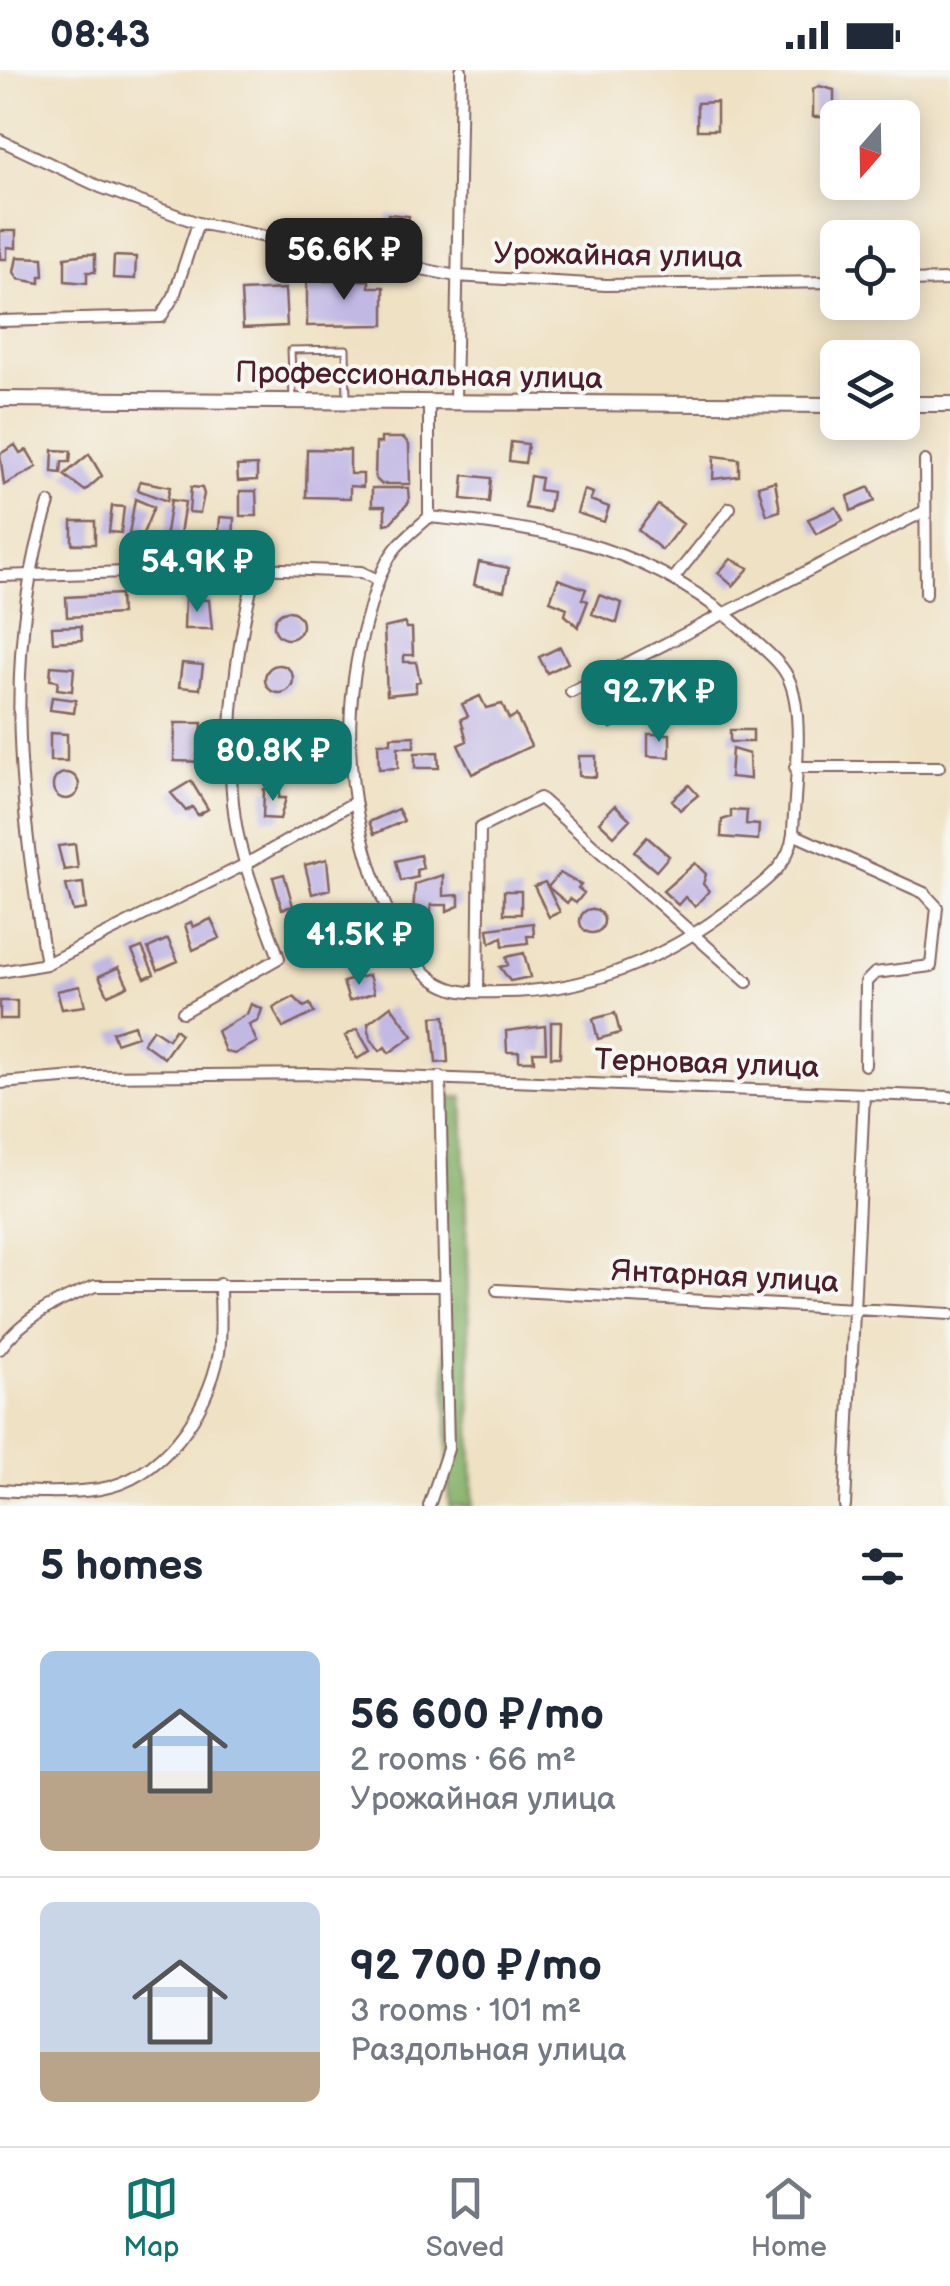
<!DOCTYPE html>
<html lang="en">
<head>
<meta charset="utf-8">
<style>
	:root { --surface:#fff; --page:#f6f6f7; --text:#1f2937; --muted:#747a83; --line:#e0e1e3; --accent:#0f766e }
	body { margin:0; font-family:"Balsamiq Sans",sans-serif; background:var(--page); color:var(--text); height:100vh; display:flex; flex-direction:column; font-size:38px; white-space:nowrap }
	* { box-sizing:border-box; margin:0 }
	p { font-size:32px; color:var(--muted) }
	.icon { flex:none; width:55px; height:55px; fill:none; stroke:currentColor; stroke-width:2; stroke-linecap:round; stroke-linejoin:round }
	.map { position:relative; height:1436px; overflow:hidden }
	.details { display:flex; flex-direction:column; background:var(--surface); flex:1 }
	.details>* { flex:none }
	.needle { width:65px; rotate:200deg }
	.tools { position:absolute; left:820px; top:30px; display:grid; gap:20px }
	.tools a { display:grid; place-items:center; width:100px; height:100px; border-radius:15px; background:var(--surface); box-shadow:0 5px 25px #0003; font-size:50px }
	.price { position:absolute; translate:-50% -85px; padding:0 22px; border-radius:20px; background:var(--accent); color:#fff; font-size:32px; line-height:65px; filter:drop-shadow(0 2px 5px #0008) }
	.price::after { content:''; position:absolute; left:50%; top:60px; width:30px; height:22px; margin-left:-15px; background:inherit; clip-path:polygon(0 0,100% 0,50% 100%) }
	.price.current { background:#222; color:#fff }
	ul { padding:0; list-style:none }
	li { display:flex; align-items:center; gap:30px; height:250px; padding:0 40px }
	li+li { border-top:2px solid var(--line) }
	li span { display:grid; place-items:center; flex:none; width:280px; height:200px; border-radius:15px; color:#555 }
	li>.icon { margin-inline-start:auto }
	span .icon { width:120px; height:120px; fill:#fffc; stroke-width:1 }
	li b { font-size:42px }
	h2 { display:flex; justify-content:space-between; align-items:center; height:120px; padding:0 40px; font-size:42px }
	.status { display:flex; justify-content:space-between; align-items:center; height:70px; padding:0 50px; background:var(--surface); direction:ltr }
	.status svg { height:28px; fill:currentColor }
	.dock { display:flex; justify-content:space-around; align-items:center; height:140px; border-top:2px solid var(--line); background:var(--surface); font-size:28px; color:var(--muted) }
	.dock a { display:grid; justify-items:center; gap:5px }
	.dock .current { color:var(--accent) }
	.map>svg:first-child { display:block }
	.forest { fill:#88b46c; stroke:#696a4c; stroke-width:2.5 }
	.building { fill:#c1b8e4 }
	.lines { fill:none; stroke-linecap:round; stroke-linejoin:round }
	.lane-casing { stroke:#846360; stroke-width:9 }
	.street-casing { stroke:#846360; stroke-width:14 }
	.secondary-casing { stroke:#846360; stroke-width:18 }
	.lane { stroke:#fff; stroke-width:5 }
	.street { stroke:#fff; stroke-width:10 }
	.secondary { stroke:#fff; stroke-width:14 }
	.labels { text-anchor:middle; stroke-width:8; stroke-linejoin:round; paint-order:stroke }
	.street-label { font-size:30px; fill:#4a1f2b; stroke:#f6f6f2 }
</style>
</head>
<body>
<div class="status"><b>08:43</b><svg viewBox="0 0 49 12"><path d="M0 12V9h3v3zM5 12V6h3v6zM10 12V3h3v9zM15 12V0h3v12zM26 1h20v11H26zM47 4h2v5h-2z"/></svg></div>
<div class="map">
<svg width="950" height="1436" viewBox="0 0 950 1436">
	<rect width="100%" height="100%" fill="#f6f6f2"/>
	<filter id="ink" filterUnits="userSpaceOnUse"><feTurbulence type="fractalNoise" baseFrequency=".01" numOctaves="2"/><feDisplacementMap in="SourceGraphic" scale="20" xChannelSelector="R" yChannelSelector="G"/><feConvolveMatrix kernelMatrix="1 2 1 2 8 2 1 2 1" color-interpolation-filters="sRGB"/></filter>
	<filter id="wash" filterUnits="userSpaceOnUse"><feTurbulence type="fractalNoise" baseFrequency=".0048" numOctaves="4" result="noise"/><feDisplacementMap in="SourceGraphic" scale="40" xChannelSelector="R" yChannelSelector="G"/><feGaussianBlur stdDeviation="2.25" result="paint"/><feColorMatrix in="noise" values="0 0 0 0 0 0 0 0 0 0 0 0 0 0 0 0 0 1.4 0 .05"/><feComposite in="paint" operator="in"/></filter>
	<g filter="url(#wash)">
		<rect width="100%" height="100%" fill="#efe1c3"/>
		<path class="forest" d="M 463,1027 L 473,1436 L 449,1436 L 440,1048 L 444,1028 Z"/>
		<g id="blocks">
			<path class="building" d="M 819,16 L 834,20 L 834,47 L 813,47 L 813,19 Z
				M 717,32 L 717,60 L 697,60 L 697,33 Z
				M 388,144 L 409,146 L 406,166 L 386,163 Z
				M 0,161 L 16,161 L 16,178 L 7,177 L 7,189 L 0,189 Z
				M 86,184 L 95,184 L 95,202 L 87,202 L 87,213 L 65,211 L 65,187 Z
				M 114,186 L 136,187 L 135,209 L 113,208 Z
				M 17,187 L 43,188 L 44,206 L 40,206 L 40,213 L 18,209 L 14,202 Z
				M 325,204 L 325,211 L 369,210 L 369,217 L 384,217 L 384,255 L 307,256 L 307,205 Z
				M 285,219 L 287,256 L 243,258 L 241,221 Z
				M 381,368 L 404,368 L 409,375 L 410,414 L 381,414 L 375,408 L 376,373 L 381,373 Z
				M 511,372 L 528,374 L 525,393 L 509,391 Z
				M 15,375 L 20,383 L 27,380 L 37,397 L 4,415 L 0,384 Z
				M 307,379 L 350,380 L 350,404 L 363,404 L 363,417 L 350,416 L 350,428 L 306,427 Z
				M 53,380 L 71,381 L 70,392 L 62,392 L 61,403 L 52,402 Z
				M 89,384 L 102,406 L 85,421 L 64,405 Z
				M 714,386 L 739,389 L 739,406 L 713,409 Z
				M 257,395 L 257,410 L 238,411 L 237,396 Z
				M 464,405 L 491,408 L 489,432 L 462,429 Z
				M 530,406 L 541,408 L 539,420 L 552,422 L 549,442 L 525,438 Z
				M 140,411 L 170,417 L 167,431 L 138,420 Z
				M 775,411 L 780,441 L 767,445 L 758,416 Z
				M 191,417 L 202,418 L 204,424 L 200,443 L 189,442 Z
				M 869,417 L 875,431 L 851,441 L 848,426 Z
				M 372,418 L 408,418 L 409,432 L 390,453 L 385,454 L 385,436 L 372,436 Z
				M 584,420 L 593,423 L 590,430 L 609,437 L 604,452 L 577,443 Z
				M 240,421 L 256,421 L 257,446 L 240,446 Z
				M 135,429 L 154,437 L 142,466 L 129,464 Z
				M 171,430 L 185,432 L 178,477 L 164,475 Z
				M 658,435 L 683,454 L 662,480 L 638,460 Z
				M 112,436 L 124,437 L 121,463 L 109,462 Z
				M 836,437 L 843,450 L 816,464 L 808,449 Z
				M 220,447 L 234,448 L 233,477 L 218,476 Z
				M 72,451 L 95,451 L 95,474 L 72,474 Z
				M 731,489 L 749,498 L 733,516 L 718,503 Z
				M 479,492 L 509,498 L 504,521 L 474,515 Z
				M 558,509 L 586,519 L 582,529 L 588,531 L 578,557 L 565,545 L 567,538 L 550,531 Z
				M 120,524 L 121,544 L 67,547 L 66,527 Z
				M 599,525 L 622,533 L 617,553 L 592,544 Z
				M 185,529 L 209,530 L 212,559 L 184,559 Z
				M274 555a14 14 0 1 1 28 0a14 14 0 1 1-28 0Z
				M 405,553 L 406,558 L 412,558 L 413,585 L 404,585 L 404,592 L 416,592 L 420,611 L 416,612 L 416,622 L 387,625 L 384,558 Z
				M 81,556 L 82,570 L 53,572 L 52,557 Z
				M 560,577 L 568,593 L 547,603 L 539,587 Z
				M 182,593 L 203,595 L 200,619 L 179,617 Z
				M 709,593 L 719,614 L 727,610 L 734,624 L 701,640 L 694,626 L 706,621 L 703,616 L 689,622 L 682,606 Z
				M265 609a14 14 0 1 1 28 0a14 14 0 1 1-28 0Z
				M 51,596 L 74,598 L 72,621 L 57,619 L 58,611 L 50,610 Z
				M 650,622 L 660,640 L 645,649 L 635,631 Z
				M 480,626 L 486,638 L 502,634 L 509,649 L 516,645 L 531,676 L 472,704 L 458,675 L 467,671 L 461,649 L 468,646 L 462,634 Z
				M 52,627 L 76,630 L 74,643 L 50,640 Z
				M 621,631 L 630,649 L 611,658 L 602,640 Z
				M 175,653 L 202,653 L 201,678 L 207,678 L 207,692 L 174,691 Z
				M 730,660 L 753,660 L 753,672 L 730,672 Z
				M 50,663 L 67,664 L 67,691 L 50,691 Z
				M 648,664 L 670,664 L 670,687 L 648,686 Z
				M 414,666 L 414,677 L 398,677 L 398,698 L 379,699 L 378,673 L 391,673 L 391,667 Z
				M 732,679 L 749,684 L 750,709 L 730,707 Z
				M 438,682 L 439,698 L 415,698 L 415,683 Z
				M 579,686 L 596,686 L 596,707 L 579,706 Z
				M53 716a13 13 0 1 1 26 0a13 13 0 1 1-26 0Z
				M 191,711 L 208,739 L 198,745 L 192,737 L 186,741 L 171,723 Z
				M 689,715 L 698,725 L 680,740 L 672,730 Z
				M 264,719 L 280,720 L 279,728 L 286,728 L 280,749 L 263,748 Z
				M 615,735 L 630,749 L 614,766 L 599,752 Z
				M 398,739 L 404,751 L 374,764 L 369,752 Z
				M 731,740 L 747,741 L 746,754 L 759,755 L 758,770 L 721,767 L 722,750 L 731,747 Z
				M 647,767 L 669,786 L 656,801 L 634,782 Z
				M 75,774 L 78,798 L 64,800 L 58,776 Z
				M 420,785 L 423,798 L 416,800 L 418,807 L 401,811 L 396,791 Z
				M 327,789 L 330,819 L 312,824 L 305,795 Z
				M 695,793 L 706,804 L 703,814 L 709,821 L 695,836 L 685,827 L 678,835 L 663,821 Z
				M 560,803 L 581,815 L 578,818 L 584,823 L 576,833 L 570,829 L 567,833 L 548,817 Z
				M 284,804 L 293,836 L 282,839 L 273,807 Z
				M 443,805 L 443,826 L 459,825 L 459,836 L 447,841 L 447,835 L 431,835 L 431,845 L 419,848 L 413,844 L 415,814 Z
				M 545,812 L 560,842 L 549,847 L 534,816 Z
				M 83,813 L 86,839 L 73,841 L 66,815 Z
				M 504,821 L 521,821 L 521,844 L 504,844 Z
				M 335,837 L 337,843 L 345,841 L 354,872 L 336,878 L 334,872 L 328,873 L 319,841 Z
				M580 851a12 12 0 1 1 24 0a12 12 0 1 1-24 0Z
				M 211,849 L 220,868 L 193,880 L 185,855 L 191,852 L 193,857 Z
				M 533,853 L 534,866 L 527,866 L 528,873 L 503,876 L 502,867 L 490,873 L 488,859 Z
				M 168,869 L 178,891 L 158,900 L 148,878 Z
				M 142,877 L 154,904 L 145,908 L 132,881 Z
				M 524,883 L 530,907 L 510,911 L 500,897 L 508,895 L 506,887 Z
				M 119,897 L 128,916 L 108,925 L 99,906 Z
				M 369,905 L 374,923 L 349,931 L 343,912 Z
				M 80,916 L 85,936 L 62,939 L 57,921 Z
				M 294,927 L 304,937 L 310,934 L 314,943 L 283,958 L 273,938 Z
				M 0,931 L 17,931 L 17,949 L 0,949 Z
				M 251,934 L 262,939 L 258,951 L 249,955 L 257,972 L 234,984 L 225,981 L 217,961 L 247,944 Z
				M 391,936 L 413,966 L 389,983 L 385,977 L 380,981 L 370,968 L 368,953 Z
				M 615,943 L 620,963 L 598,969 L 593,949 Z
				M 445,946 L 448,992 L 436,993 L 432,947 Z
				M 551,952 L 561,952 L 560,987 L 551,987 Z
				M 134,955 L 137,966 L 116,973 L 112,962 Z
				M 545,956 L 546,982 L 533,982 L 534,991 L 519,991 L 519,982 L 507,982 L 506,961 Z
				M 153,959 L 168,969 L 175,959 L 181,964 L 164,988 L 143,973 Z
				M 357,959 L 370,981 L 357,989 L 345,966 Z"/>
		</g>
	</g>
	<g filter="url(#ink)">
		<use href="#blocks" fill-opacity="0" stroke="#846360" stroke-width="2.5"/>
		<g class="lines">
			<g class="lane-casing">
				<path id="lane" d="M 293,328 L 291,280 L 346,279 L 347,331"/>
			</g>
			<g class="street-casing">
				<path id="street" d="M 0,70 L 100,117 L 198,153 L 456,206 L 606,215 L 838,212
					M 902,211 L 950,210
					M 0,251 L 161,247 L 174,226 L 198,153
					M 455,331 L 461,0
					M 925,391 L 926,524
					M 429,447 C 552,459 657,478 750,566 C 764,580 783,593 790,612 C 805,649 794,723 793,764 C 789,797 764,812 739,832 C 670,886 591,922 503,922 C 486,922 465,924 450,918 C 416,906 399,867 386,837 C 346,744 339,645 367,548 C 374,524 380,498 396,478 C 405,467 418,457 429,447 Z
					M 429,447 L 429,332
					M 0,506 L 256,498 L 361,502 L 378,510
					M 674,508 L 730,438
					M 571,622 L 925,441
					M 795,697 L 939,697
					M 793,764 L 924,823 L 937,837 L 931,896 L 875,903 L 866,912 L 865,995
					M 46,894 C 21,742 0,583 49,433
					M 0,902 L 46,894 L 246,794 L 353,733
					M 478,922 L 480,758 L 540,728 L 747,912
					M 183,942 L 279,888 C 263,843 242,796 235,749 C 223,666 236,578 256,498
					M 0,1013 L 89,1006 L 317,1004 L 950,1027
					M 497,1220 L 950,1244
					M 0,1279 C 24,1246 58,1231 95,1216 L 445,1216
					M 0,1420 C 33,1422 66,1424 100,1419 C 163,1408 208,1342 219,1283 C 222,1261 220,1236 220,1214
					M 429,1436 L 448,1379 L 440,1007
					M 845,1436 L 864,1024"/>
			</g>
			<g class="secondary-casing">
				<path id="secondary" d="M 0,329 L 838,335
					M 902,334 L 950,334"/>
			</g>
			<use href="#lane" class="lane"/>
			<use href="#street" class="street"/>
			<use href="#secondary" class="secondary"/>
		</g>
	</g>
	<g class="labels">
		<g class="street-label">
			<text transform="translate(618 185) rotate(1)" y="10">Урожайная улица</text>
			<text transform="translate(419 305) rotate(1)" y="10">Профессиональная улица</text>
			<text transform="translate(707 993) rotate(2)" y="10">Терновая улица</text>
			<text transform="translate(725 1206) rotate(3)" y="10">Янтарная улица</text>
		</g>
	</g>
</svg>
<div class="tools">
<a><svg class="needle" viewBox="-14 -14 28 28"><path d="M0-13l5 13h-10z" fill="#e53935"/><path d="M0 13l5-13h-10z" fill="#747a83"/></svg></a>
<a><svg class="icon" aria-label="locate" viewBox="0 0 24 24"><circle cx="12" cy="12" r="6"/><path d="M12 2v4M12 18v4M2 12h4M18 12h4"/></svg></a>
<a><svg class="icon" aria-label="layers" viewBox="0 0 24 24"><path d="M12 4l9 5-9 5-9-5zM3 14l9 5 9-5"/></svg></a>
</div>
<b class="price current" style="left:344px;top:233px">56.6K ₽</b>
<b class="price" style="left:197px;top:545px">54.9K ₽</b>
<b class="price" style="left:659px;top:675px">92.7K ₽</b>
<b class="price" style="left:273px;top:734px">80.8K ₽</b>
<b class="price" style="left:359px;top:918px">41.5K ₽</b>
</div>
<section class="details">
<h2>5 homes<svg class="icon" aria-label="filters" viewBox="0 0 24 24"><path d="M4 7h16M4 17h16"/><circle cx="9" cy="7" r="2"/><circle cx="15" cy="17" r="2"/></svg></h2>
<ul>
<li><span style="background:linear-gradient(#a9c7e8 60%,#b9a48a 0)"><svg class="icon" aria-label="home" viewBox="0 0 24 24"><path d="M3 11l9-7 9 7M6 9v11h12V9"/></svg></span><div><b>56 600 ₽/mo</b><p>2 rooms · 66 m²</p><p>Урожайная улица</p></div></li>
<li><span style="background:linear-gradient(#c9d6e8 75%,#b9a48a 0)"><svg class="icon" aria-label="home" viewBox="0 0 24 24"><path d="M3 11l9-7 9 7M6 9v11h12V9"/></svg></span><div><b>92 700 ₽/mo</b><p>3 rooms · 101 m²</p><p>Раздольная улица</p></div></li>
</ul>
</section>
<nav class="dock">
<a class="current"><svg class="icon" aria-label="map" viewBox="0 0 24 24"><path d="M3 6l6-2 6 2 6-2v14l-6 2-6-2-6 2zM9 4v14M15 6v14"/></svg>Map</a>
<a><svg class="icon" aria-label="saved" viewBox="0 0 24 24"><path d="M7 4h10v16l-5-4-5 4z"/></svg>Saved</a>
<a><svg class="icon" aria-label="home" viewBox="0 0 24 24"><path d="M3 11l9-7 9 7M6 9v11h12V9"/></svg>Home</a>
</nav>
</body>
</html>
